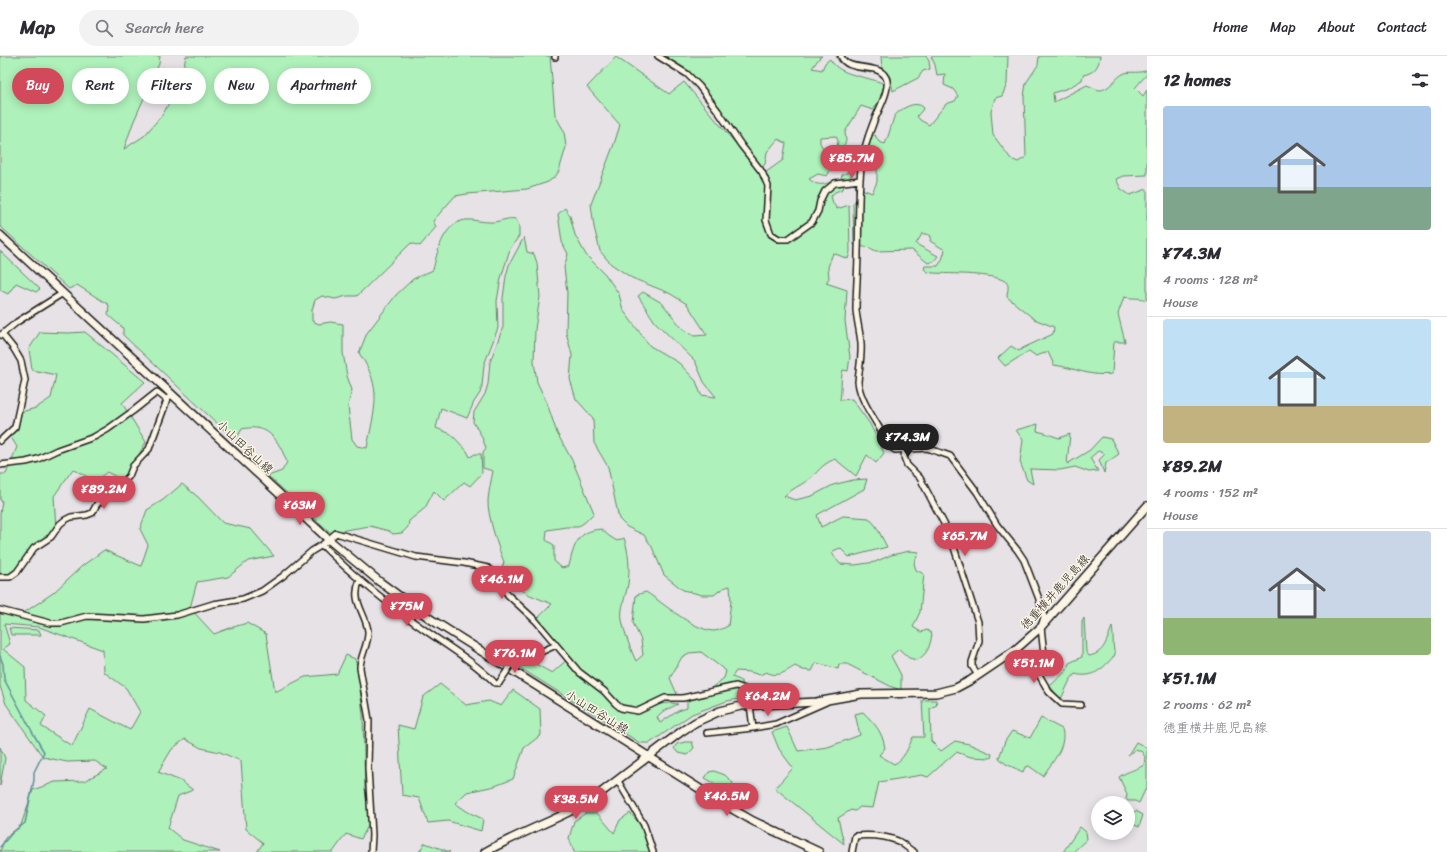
<!DOCTYPE html>
<html lang="en">
<head>
<meta charset="utf-8">
<style>
	:root { --surface:#fff; --page:#f2f2f3; --text:#2b2b33; --muted:#7c7c81; --line:#e1e1e2; --accent:#d1495b }
	body { margin:0; font-family:Sriracha,"Klee One",sans-serif; background:var(--page); color:var(--text); height:100vh; display:flex; flex-direction:column; font-size:15px; white-space:nowrap }
	* { box-sizing:border-box; margin:0 }
	p { font-size:13px; color:var(--muted) }
	.icon { flex:none; width:22px; height:22px; fill:none; stroke:currentColor; stroke-width:2; stroke-linecap:round; stroke-linejoin:round }
	.map { position:relative; flex:1; overflow:hidden }
	.panel { display:flex; flex-direction:column; background:var(--surface); width:300px }
	.panel>* { flex:none }
	.banner { position:absolute; left:12px; top:12px; width:380px; height:36px; display:flex; gap:8px }
	.controls { position:absolute; left:1091px; top:740px; display:grid; gap:8px }
	.controls a { display:grid; place-items:center; width:44px; height:44px; border-radius:50%; background:var(--surface); box-shadow:0 2px 10px #0003; font-size:20px }
	.price { position:absolute; translate:-50% -34px; padding:0 9px; border-radius:14px; background:var(--accent); color:#fff; font-size:13px; line-height:26px; filter:drop-shadow(0 1px 2px #0008) }
	.price::after { content:''; position:absolute; left:50%; top:24px; width:12px; height:9px; margin-left:-6px; background:inherit; clip-path:polygon(0 0,100% 0,50% 100%) }
	.price.current { background:#222; color:#fff }
	ul { padding:0; list-style:none }
	li { display:grid; align-content:center; gap:8px; height:212px; padding:0 16px }
	li+li { border-top:1px solid var(--line) }
	li span { display:grid; place-items:center; height:124px; border-radius:4px; color:#555 }
	li>.icon { margin-inline-start:auto }
	span .icon { width:72px; height:72px; fill:#fffc; stroke-width:1 }
	li b { font-size:17px }
	h2 { display:flex; justify-content:space-between; align-items:center; height:48px; padding:0 16px; font-size:17px }
	.chip { padding:0 14px; border-radius:18px; background:var(--surface); box-shadow:0 2px 10px #0003; font-size:14px; line-height:36px }
	.chip.current { background:var(--accent); color:#fff }
	header { display:flex; align-items:center; gap:24px; box-sizing:border-box; height:56px; padding:0 20px; background:var(--surface); border-bottom:1px solid var(--line) }
	header strong { font-size:19px }
	nav { display:flex; gap:22px; margin-inline-start:auto; font-size:14px }
	.search { width:280px; height:36px; background:var(--page); display:flex; align-items:center; gap:10px; box-sizing:border-box; padding:0 14px; border-radius:22px; color:var(--muted); font-size:15px }
	main { display:flex; flex:1; min-height:0 }
	.map>svg:first-child { display:block }
	.green { fill:#aef1ba; stroke:#65866b; fill-rule:evenodd }
	.lines { fill:none; stroke-linecap:round; stroke-linejoin:round }
	.stream { stroke:#5f8f96; stroke-width:1.5 }
	.minor-casing { stroke:#1c1c1c; stroke-width:8 }
	.secondary-casing { stroke:#1c1c1c; stroke-width:10 }
	.minor { stroke:#fcf5e5; stroke-width:5 }
	.secondary { stroke:#fcf5e5; stroke-width:7 }
	.minor-bridge-casing { stroke:#1c1c1c; stroke-width:8; stroke-linecap:butt }
	.minor-bridge { stroke:#fcf5e5; stroke-width:5 }
	.labels { text-anchor:middle; stroke-width:3; stroke-linejoin:round; paint-order:stroke }
	.street-label { font-size:12px; fill:#1c1c1c; stroke:#fcf5e5 }
</style>
</head>
<body>
<header>
<strong>Map</strong>
<div class="search"><svg class="icon" aria-label="search" viewBox="0 0 24 24"><circle cx="10" cy="10" r="6"/><path d="M15 15l6 6"/></svg>Search here</div>
<nav><a>Home</a><a>Map</a><a>About</a><a>Contact</a></nav>
</header>
<main>
<div class="map">
<svg width="1147" height="796" viewBox="0 0 1147 796">
	<rect width="100%" height="100%" fill="#e7e2e6"/>
	<filter id="ink" filterUnits="userSpaceOnUse"><feTurbulence type="fractalNoise" baseFrequency=".025" numOctaves="2"/><feDisplacementMap in="SourceGraphic" scale="8" xChannelSelector="R" yChannelSelector="G"/><feConvolveMatrix kernelMatrix="1 2 1 2 8 2 1 2 1" color-interpolation-filters="sRGB"/></filter>
	<g filter="url(#ink)">
		<path class="green" d="M 0,0 L 160,0 L 159,8 L 133,67 L 124,93 L 144,80 L 163,58 L 181,25 L 186,0 L 550,0 L 555,59 L 564,75 L 566,91 L 559,115 L 555,121 L 548,126 L 527,133 L 467,138 L 455,140 L 433,165 L 436,171 L 420,190 L 411,187 L 357,240 L 347,240 L 335,243 L 322,240 L 315,244 L 312,254 L 312,265 L 319,268 L 330,266 L 343,268 L 343,297 L 347,320 L 352,334 L 348,350 L 352,383 L 357,390 L 367,392 C 374,353 384,333 359,297 L 367,277 L 396,239 L 413,223 L 433,214 C 437,197 442,172 461,165 C 470,162 480,166 489,166 C 498,167 507,161 516,163 L 519,170 L 519,180 L 510,193 L 501,222 L 497,245 L 498,272 L 484,309 L 482,330 L 480,337 L 474,346 L 467,362 L 441,352 L 436,372 L 451,378 L 467,395 L 470,401 L 475,398 L 481,398 L 482,417 L 470,430 L 464,426 L 444,445 L 434,435 L 425,452 L 409,465 L 408,471 L 402,477 L 393,478 L 389,475 L 370,470 L 345,474 L 332,478 L 268,420 L 282,415 L 287,406 C 278,384 269,367 242,373 L 237,382 L 223,373 L 123,279 L 123,272 L 108,259 L 109,249 L 77,229 L 69,233 L 0,170 Z
			M 662,0 L 822,0 L 820,1 L 812,12 L 822,14 L 825,7 L 830,3 C 840,21 866,19 884,28 L 880,43 L 873,54 L 861,50 L 845,76 L 846,85 L 843,91 L 837,91 L 838,85 L 836,80 L 820,81 L 820,87 L 823,92 L 833,93 L 835,106 L 827,120 L 818,118 L 809,123 C 822,134 827,125 841,123 L 842,119 L 853,114 L 849,126 L 844,128 L 843,133 L 835,136 L 831,140 L 833,147 L 837,153 L 849,149 L 850,196 L 848,203 L 833,197 L 828,211 L 829,222 L 826,227 L 847,234 L 845,265 L 850,301 L 848,315 L 843,314 C 840,324 842,333 840,344 L 852,343 L 870,368 L 884,397 L 876,407 L 867,399 L 856,420 L 835,403 C 820,409 819,416 808,424 C 800,430 791,433 784,440 L 795,444 L 812,440 L 833,429 L 853,424 L 867,423 L 864,433 L 817,459 L 821,471 L 843,460 L 869,462 L 876,470 L 887,491 L 849,501 L 840,492 L 831,496 L 840,508 L 855,509 L 875,506 L 891,499 L 910,495 L 919,496 L 914,507 L 916,514 L 924,518 L 920,556 L 913,571 L 921,576 L 927,574 L 932,578 C 930,590 928,598 917,604 L 909,602 L 899,593 L 891,600 L 901,619 L 901,634 L 892,631 L 847,608 L 839,608 L 838,613 L 828,610 L 816,607 L 812,615 L 803,614 L 795,610 C 785,616 778,622 766,616 L 760,619 L 750,616 L 736,615 L 732,621 L 740,624 L 743,628 L 723,631 L 706,636 L 724,622 L 726,615 L 701,596 L 689,597 L 682,601 L 670,622 L 679,643 L 659,644 L 659,648 L 671,647 L 678,648 L 662,656 L 657,661 L 660,667 L 678,655 L 687,652 L 687,644 C 698,641 732,629 741,634 C 744,636 744,639 745,642 L 727,645 L 692,658 L 650,687 L 640,687 L 514,608 L 518,601 L 530,605 L 552,617 L 569,602 L 556,584 L 537,563 L 552,548 L 530,539 L 499,521 L 504,506 C 498,492 487,458 488,444 C 489,434 491,425 493,415 L 483,412 L 483,396 L 486,392 L 481,379 L 473,366 L 474,356 L 485,338 L 488,328 L 490,306 L 503,271 L 503,242 L 506,220 L 509,209 L 524,181 L 527,196 L 534,198 L 537,207 L 540,241 L 535,273 L 534,305 L 537,326 L 547,347 L 557,377 L 573,406 L 594,457 L 585,466 L 578,471 L 566,471 L 547,474 L 546,484 L 554,489 L 554,505 L 562,512 L 569,510 C 574,489 577,475 601,473 L 609,480 L 617,485 L 624,482 C 629,496 630,513 628,528 C 626,540 620,552 622,564 C 624,575 631,595 636,605 L 643,599 L 641,584 L 633,567 L 636,539 L 646,536 C 665,548 690,572 713,575 C 718,575 724,572 728,570 L 731,545 L 730,530 L 723,532 L 714,539 L 702,539 L 683,534 L 664,519 L 652,491 L 644,479 L 627,471 L 619,463 L 608,411 L 594,387 L 593,362 L 576,343 L 570,323 L 572,299 L 566,276 L 567,237 L 564,211 L 568,198 L 562,186 L 558,158 L 565,152 L 570,160 L 575,179 L 586,199 L 605,218 L 619,238 L 623,254 L 650,290 L 679,307 L 696,325 L 701,339 L 716,341 L 704,326 L 695,305 L 655,266 L 638,240 L 643,236 L 662,247 L 682,272 L 694,280 L 707,279 L 687,248 L 669,237 L 632,222 L 611,208 L 600,195 L 594,171 L 591,148 L 614,88 L 620,69 L 587,31 L 616,1 L 669,38 L 684,26 L 762,119 L 783,104 L 786,87 L 778,83 L 767,96 L 765,108 L 761,113 L 710,39 L 691,18 L 669,8 Z
			M 836,0 L 845,0 L 847,5 L 873,9 L 871,17 L 855,14 L 839,6 Z
			M 881,0 L 926,0 L 929,5 L 930,13 L 923,15 L 918,22 L 893,35 L 890,21 L 882,12 Z
			M 931,0 L 1008,0 L 1007,28 L 1002,40 L 995,42 L 991,56 L 993,79 L 1011,103 L 1018,106 L 1026,101 L 1024,41 L 1026,27 L 1038,9 L 1039,0 L 1100,0 C 1099,11 1094,17 1083,19 L 1082,24 L 1068,32 L 1053,37 L 1054,46 L 1087,29 C 1090,30 1095,33 1099,34 C 1109,35 1116,20 1125,17 C 1132,15 1139,18 1147,14 L 1147,18 L 1135,32 L 1143,40 L 1147,34 L 1147,119 L 1123,120 L 1116,123 L 1121,133 L 1130,139 L 1147,133 L 1147,244 C 1139,241 1132,243 1124,241 L 1118,258 L 1125,286 L 1114,286 L 1112,318 C 1089,321 1076,312 1054,309 L 1048,296 L 1036,300 L 1029,295 L 1005,310 L 998,302 L 1011,290 L 1019,295 L 1023,292 L 1053,278 L 1054,271 L 1034,263 L 1007,241 C 1007,236 1010,229 1006,226 C 996,217 948,218 933,217 L 928,216 L 924,213 L 925,210 L 938,210 L 942,204 L 945,194 L 930,185 L 931,180 L 927,178 L 922,178 L 916,188 L 938,200 L 934,205 L 928,207 L 912,194 L 876,195 L 870,192 L 854,189 L 853,148 L 857,142 L 855,128 L 862,133 L 872,137 L 877,126 L 877,113 L 868,112 L 858,115 L 860,99 L 865,79 L 875,79 L 879,86 L 885,88 C 889,79 891,70 894,61 C 897,55 912,46 919,49 C 921,49 923,51 924,52 L 917,60 L 920,64 L 929,69 L 946,48 L 955,45 L 958,40 L 953,33 L 944,29 L 945,18 L 937,19 L 935,9 Z
			M 0,195 L 40,233 L 36,236 L 16,227 L 8,238 L 0,234 Z
			M 40,276 L 68,277 L 85,276 L 145,326 L 122,347 L 146,386 L 124,425 L 107,416 L 95,425 L 73,413 L 54,440 L 56,473 L 33,496 L 17,517 L 4,524 L 0,522 L 0,458 L 2,445 L 0,444 L 0,418 L 6,418 L 17,391 L 9,378 L 17,357 L 36,352 L 51,342 L 56,319 L 32,314 L 29,293 Z
			M 1038,368 L 1037,375 L 1045,377 L 1059,382 L 1070,378 L 1067,408 L 1090,394 L 1102,381 L 1111,383 L 1119,398 L 1106,407 L 1104,417 L 1099,404 L 1105,398 L 1098,395 L 1090,402 L 1098,415 L 1089,416 L 1075,411 L 1060,414 L 1030,413 L 1033,428 L 1027,424 L 1020,406 L 1023,384 L 1016,374 Z
			M 182,428 L 198,441 L 223,467 L 251,473 L 274,500 L 248,505 L 228,521 L 197,526 L 190,552 L 214,578 L 230,572 L 247,567 L 266,578 L 275,636 L 305,621 L 337,618 L 346,599 L 355,603 L 358,615 L 363,659 L 365,733 L 370,766 L 361,783 L 346,778 L 333,796 L 257,796 L 263,787 L 246,773 L 241,705 L 220,696 L 201,692 L 185,683 L 172,693 L 158,716 L 181,725 L 193,734 L 178,740 L 168,772 L 183,784 L 220,796 L 0,796 L 5,782 L 21,769 L 33,734 L 55,726 L 84,725 L 107,713 L 95,705 L 67,706 L 43,701 L 6,648 L 0,630 L 0,557 L 22,558 L 53,537 L 82,510 L 104,494 L 141,510 L 148,489 L 140,473 L 147,454 L 163,444 ZM 4,568 L 39,571 L 103,594 L 104,616 L 126,632 L 140,656 L 130,674 L 90,653 L 72,690 L 41,670 L 46,660 L 26,644 L 25,611 L 3,593 L 10,588 Z
			M 1084,562 L 1086,596 L 1089,600 C 1105,597 1106,585 1112,571 C 1114,581 1112,589 1115,599 C 1103,612 1094,623 1075,618 L 1070,624 L 1061,643 L 1058,641 L 1050,630 L 1067,614 L 1069,607 L 1082,601 L 1082,566 Z
			M 9,572 L 39,574 L 41,579 L 11,579 Z
			M 440,628 L 466,649 L 489,645 L 501,650 L 513,634 L 540,653 L 541,679 L 524,692 L 513,723 L 495,730 L 467,736 L 455,747 L 468,756 L 483,763 L 481,775 L 448,765 L 428,767 L 419,742 L 402,739 L 398,669 L 414,673 L 423,641 Z
			M 922,644 L 936,644 L 937,649 L 930,652 L 931,685 L 941,695 L 955,685 L 969,688 L 992,698 L 991,702 L 971,701 L 956,696 L 928,721 L 922,719 L 879,726 L 873,752 L 860,751 L 855,755 L 851,754 L 838,762 L 844,788 L 775,732 L 793,712 L 779,693 L 772,676 L 787,671 L 798,695 L 828,691 L 860,679 L 855,658 L 863,656 C 875,668 882,675 885,692 L 879,699 L 894,708 C 904,704 909,690 913,681 L 924,681 Z
			M 1041,662 L 1062,673 C 1067,691 1052,706 1043,720 L 1029,710 L 1025,711 L 1023,716 L 1006,708 L 999,702 L 1005,685 L 1012,675 L 1030,682 Z
			M 685,686 L 692,686 L 694,692 L 687,699 L 678,697 L 674,692 L 677,688 Z
			M 1136,686 L 1147,692 L 1147,734 L 1145,734 L 1139,747 L 1135,745 L 1128,745 L 1126,743 L 1127,738 L 1119,721 C 1127,715 1136,714 1144,709 L 1145,701 L 1142,696 L 1136,693 L 1128,699 Z
			M 0,691 L 5,702 L 0,730 Z
			M 714,715 L 725,719 L 733,727 L 731,733 L 721,731 L 705,722 L 709,716 Z
			M 1136,755 L 1143,759 L 1139,771 L 1128,766 L 1128,759 Z
			M 586,757 L 597,757 L 614,777 L 620,764 L 630,757 L 640,768 L 650,796 L 574,796 L 569,782 L 574,765 Z
			M 1080,771 L 1086,776 L 1087,783 L 1073,796 L 1063,796 Z
			M 425,787 L 450,796 L 419,796 Z"/>
		<g class="lines">
			<path class="stream" d="M 0,600 L 3,608 L 4,623 L 34,679 L 44,696 L 34,716 L 34,724 L 25,767 L 12,777 L 0,791"/>
			<g class="minor-casing">
				<path id="minor" d="M 658,0 L 687,18 L 699,30 L 718,55 L 741,89 L 762,116 L 768,130 L 766,164 L 771,178 L 779,183 L 788,183 L 812,166 L 818,155 L 820,145 L 825,135 L 835,127 L 860,124
					M 841,0 C 848,19 883,4 887,25 C 889,36 878,55 874,65 C 868,80 863,96 861,112 C 858,140 859,168 858,196 C 858,215 856,234 856,254 C 857,265 860,276 861,287 C 862,300 859,313 858,326 C 861,349 880,369 889,390 L 895,394 L 927,392 L 950,400 L 977,436 L 997,469 L 1018,495 L 1024,504 L 1039,543 L 1044,561 L 1041,571 L 1044,599 L 1038,617 L 1049,636 L 1062,648 L 1081,649
					M 555,1 L 555,0
					M 1,279 L 17,266 L 63,237
					M 0,385 L 15,371 L 25,324 L 21,305 L 14,293 L 2,278
					M 905,394 L 904,401 L 907,409 L 920,422 L 950,479 L 978,566 L 979,585 L 972,606 L 972,610 L 978,619
					M 0,409 L 26,406 L 38,403 L 57,394 L 94,381 L 108,373 L 133,355 L 157,336 L 167,344
					M 322,489 C 354,521 392,551 429,577 C 452,593 475,607 495,627 L 499,627
					M 0,521 L 10,521 L 17,516 L 34,492 L 51,481 L 60,468 L 65,464 L 71,461 L 87,459 L 92,457 L 97,448 L 119,431 L 129,420 L 133,410 L 149,393 L 167,344 L 172,338
					M 360,524 C 350,545 366,557 368,575 C 369,588 360,600 360,612 L 369,664 L 368,712 L 372,779 L 371,796
					M 0,554 L 50,567 L 61,567 L 87,560 L 144,563 L 177,559 L 213,548 L 243,543 L 262,535 L 283,520 L 312,495 L 322,489 L 336,477 L 416,501 L 464,507 L 488,512 L 493,516 L 508,539 L 536,565 L 579,616 L 604,635 L 616,648 L 621,652 L 638,655 L 665,642 L 683,642 L 736,630 L 745,633 L 750,649 L 753,672
					M 517,600 L 532,600 L 556,589
					M 707,677 L 753,672 L 776,668 L 826,646
					M 618,725 L 644,769 L 653,796
					M 852,796 L 855,780 C 868,779 886,780 898,785 C 904,788 908,793 914,796"/>
			</g>
			<g class="secondary-casing">
				<path id="secondary" d="M 0,179 L 328,483 L 380,526 L 432,564 L 727,750 L 753,765 L 819,796
					M 485,796 C 519,777 556,764 590,745 L 682,675 L 696,666 L 720,655 L 741,650 L 816,646 L 861,638 L 936,637 L 956,632 L 971,624 L 1014,595 L 1041,571 L 1147,450"/>
			</g>
			<use href="#minor" class="minor"/>
			<use href="#secondary" class="secondary"/>
			<g class="minor-bridge-casing">
				<path id="minor-bridge" d="M 499,627 L 517,600"/>
			</g>
			<use href="#minor-bridge" class="minor-bridge"/>
		</g>
	</g>
	<g class="labels">
		<g class="street-label">
			<text transform="translate(245 391) rotate(43)" y="4">小山田谷山線</text>
			<text transform="translate(1055 536) rotate(-48)" y="4">徳重横井鹿児島線</text>
			<text transform="translate(597 656) rotate(32)" y="4">小山田谷山線</text>
		</g>
	</g>
</svg>
<div class="controls">
<a><svg class="icon" aria-label="layers" viewBox="0 0 24 24"><path d="M12 4l9 5-9 5-9-5zM3 14l9 5 9-5"/></svg></a>
</div>
<b class="price" style="left:852px;top:123px">¥85.7M</b>
<b class="price current" style="left:908px;top:402px">¥74.3M</b>
<b class="price" style="left:104px;top:454px">¥89.2M</b>
<b class="price" style="left:300px;top:470px">¥63M</b>
<b class="price" style="left:965px;top:501px">¥65.7M</b>
<b class="price" style="left:502px;top:544px">¥46.1M</b>
<b class="price" style="left:407px;top:571px">¥75M</b>
<b class="price" style="left:515px;top:618px">¥76.1M</b>
<b class="price" style="left:1034px;top:628px">¥51.1M</b>
<b class="price" style="left:768px;top:661px">¥64.2M</b>
<b class="price" style="left:727px;top:761px">¥46.5M</b>
<b class="price" style="left:576px;top:764px">¥38.5M</b>
<div class="banner">
<a class="chip current">Buy</a>
<a class="chip">Rent</a>
<a class="chip">Filters</a>
<a class="chip">New</a>
<a class="chip">Apartment</a>
</div>
</div>
<section class="panel">
<h2>12 homes<svg class="icon" aria-label="filters" viewBox="0 0 24 24"><path d="M4 7h16M4 17h16"/><circle cx="9" cy="7" r="2"/><circle cx="15" cy="17" r="2"/></svg></h2>
<ul>
<li><span style="background:linear-gradient(#a9c7e8 65%,#7fa58c 0)"><svg class="icon" aria-label="home" viewBox="0 0 24 24"><path d="M3 11l9-7 9 7M6 9v11h12V9"/></svg></span><div><b>¥74.3M</b><p>4 rooms · 128 m²</p><p>House</p></div></li>
<li><span style="background:linear-gradient(#bfe0f5 70%,#c2b280 0)"><svg class="icon" aria-label="home" viewBox="0 0 24 24"><path d="M3 11l9-7 9 7M6 9v11h12V9"/></svg></span><div><b>¥89.2M</b><p>4 rooms · 152 m²</p><p>House</p></div></li>
<li><span style="background:linear-gradient(#c9d6e8 70%,#8fb573 0)"><svg class="icon" aria-label="home" viewBox="0 0 24 24"><path d="M3 11l9-7 9 7M6 9v11h12V9"/></svg></span><div><b>¥51.1M</b><p>2 rooms · 62 m²</p><p>徳重横井鹿児島線</p></div></li>
</ul>
</section>
</main>
</body>
</html>
